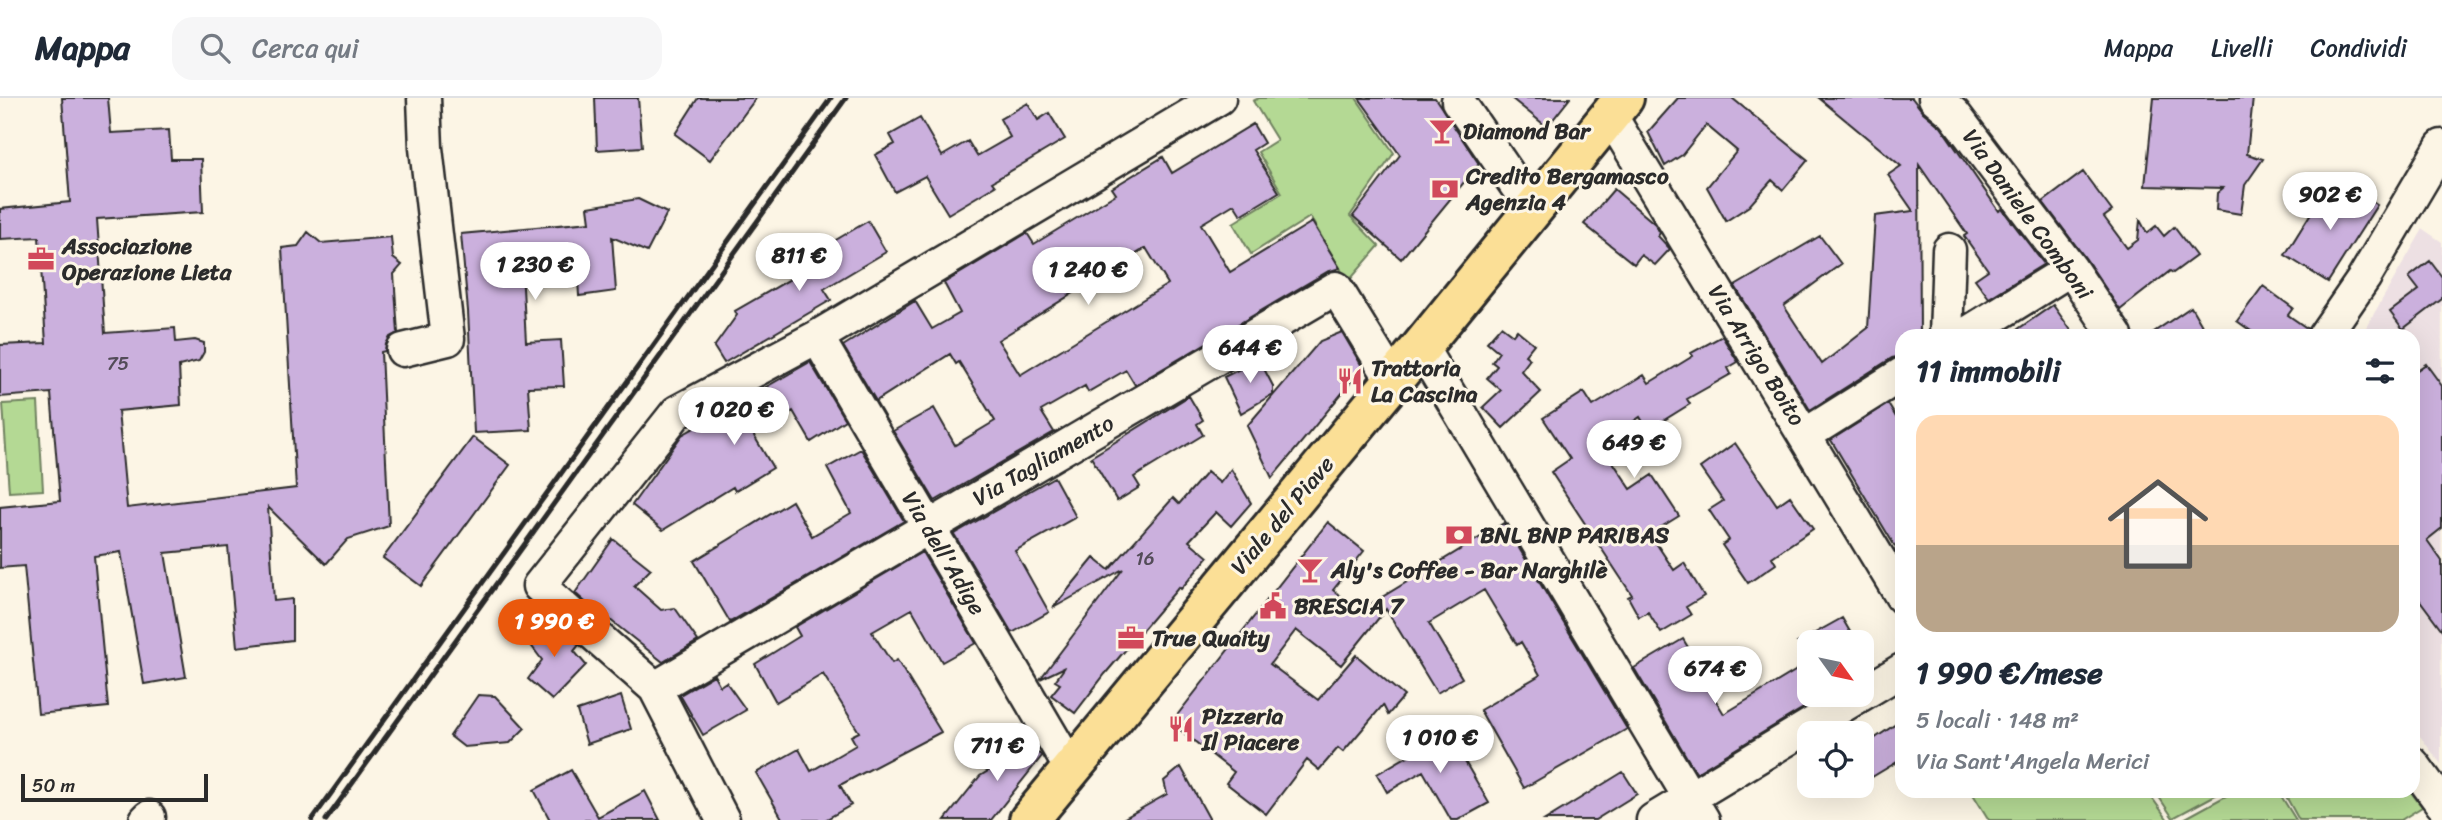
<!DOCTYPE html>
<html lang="it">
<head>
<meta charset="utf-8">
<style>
	:root { --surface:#fff; --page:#f6f6f7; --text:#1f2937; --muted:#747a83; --line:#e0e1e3; --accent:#ea580c }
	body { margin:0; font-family:Sriracha,sans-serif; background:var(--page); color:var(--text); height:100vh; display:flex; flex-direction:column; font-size:26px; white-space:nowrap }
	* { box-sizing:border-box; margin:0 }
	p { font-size:23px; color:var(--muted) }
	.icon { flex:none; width:38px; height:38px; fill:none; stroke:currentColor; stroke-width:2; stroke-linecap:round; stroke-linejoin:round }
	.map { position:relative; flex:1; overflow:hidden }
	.panel { position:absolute; left:1895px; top:231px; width:525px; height:469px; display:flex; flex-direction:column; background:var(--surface); border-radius:21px; box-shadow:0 7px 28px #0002 }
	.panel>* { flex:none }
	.needle { width:46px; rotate:123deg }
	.buttons { position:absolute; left:1797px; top:532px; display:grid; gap:14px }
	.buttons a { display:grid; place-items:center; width:77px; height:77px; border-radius:14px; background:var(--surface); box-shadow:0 7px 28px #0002; font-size:35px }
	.scale { position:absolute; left:21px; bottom:18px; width:187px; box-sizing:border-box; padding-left:7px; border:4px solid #2b2b2b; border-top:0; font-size:19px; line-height:24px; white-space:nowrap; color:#2b2b2b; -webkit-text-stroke:5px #fcf5e5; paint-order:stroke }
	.price { position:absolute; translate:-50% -60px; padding:0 16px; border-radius:24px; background:#fff; color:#222; font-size:23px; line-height:46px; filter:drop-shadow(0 2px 4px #0008) }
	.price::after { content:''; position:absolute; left:50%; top:42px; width:21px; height:16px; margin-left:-10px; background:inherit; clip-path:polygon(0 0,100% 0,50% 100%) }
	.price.current { background:var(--accent); color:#fff }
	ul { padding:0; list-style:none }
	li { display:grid; align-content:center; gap:14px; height:371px; padding:0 21px }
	li span { display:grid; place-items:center; height:217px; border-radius:21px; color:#555 }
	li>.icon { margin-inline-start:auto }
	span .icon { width:126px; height:126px; fill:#fffc; stroke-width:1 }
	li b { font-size:30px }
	h2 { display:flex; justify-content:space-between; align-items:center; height:84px; padding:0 21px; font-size:30px }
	header { display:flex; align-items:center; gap:42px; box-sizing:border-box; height:98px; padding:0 35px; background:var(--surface); border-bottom:2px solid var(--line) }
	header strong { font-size:33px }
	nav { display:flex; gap:38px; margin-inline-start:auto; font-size:24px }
	.search { width:490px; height:63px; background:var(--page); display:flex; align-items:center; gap:18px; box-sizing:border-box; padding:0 24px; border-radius:21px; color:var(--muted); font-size:26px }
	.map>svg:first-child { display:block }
	.built { fill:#ede0e3 }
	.green { fill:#b4d994; stroke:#708260; stroke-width:2 }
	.building { fill:#cbb0dd; stroke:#2b2b2b; stroke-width:2; fill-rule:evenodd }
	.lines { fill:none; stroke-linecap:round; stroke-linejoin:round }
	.minor-casing { stroke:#2b2b2b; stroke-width:37 }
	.major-casing { stroke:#2b2b2b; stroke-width:44 }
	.minor { stroke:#fcf5e5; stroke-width:32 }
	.major { stroke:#fbdf96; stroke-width:38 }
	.rail { stroke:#2b2b2b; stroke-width:5 }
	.labels { text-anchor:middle; stroke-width:6; stroke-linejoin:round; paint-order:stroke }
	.number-label { font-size:19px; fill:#534c58 }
	.poi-label { font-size:23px; font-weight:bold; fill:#2b2b2b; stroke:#fcf5e5; text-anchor:start }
	.street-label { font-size:23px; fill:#2b2b2b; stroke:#fcf5e5 }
</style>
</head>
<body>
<header>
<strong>Mappa</strong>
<div class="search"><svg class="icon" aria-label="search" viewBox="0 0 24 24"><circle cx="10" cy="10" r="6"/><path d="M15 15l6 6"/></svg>Cerca qui</div>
<nav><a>Mappa</a><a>Livelli</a><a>Condividi</a></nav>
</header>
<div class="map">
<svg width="2442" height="722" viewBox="0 0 2442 722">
	<rect width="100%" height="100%" fill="#fcf5e5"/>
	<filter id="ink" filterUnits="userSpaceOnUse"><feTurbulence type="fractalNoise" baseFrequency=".0143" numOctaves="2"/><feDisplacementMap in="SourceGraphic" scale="14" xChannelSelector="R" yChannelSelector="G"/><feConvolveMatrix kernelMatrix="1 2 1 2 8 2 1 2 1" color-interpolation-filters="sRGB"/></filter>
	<g filter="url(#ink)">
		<path class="built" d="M 2423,131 L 2442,144 L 2441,666 L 2413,629 L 2413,238 L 2361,238 Z"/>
		<path class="green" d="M 1259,0 L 1356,0 L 1394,55 L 1350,118 L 1379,148 L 1348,184 L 1310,119 L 1251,156 L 1233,125 L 1282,95 L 1258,54 L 1277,42 L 1253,3 Z
			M 38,304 L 43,392 L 9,394 L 3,306 Z
			M 1971,693 L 2147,693 L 2168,722 L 1989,722 Z
			M 2155,693 L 2223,693 L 2173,720 Z
			M 2235,693 L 2278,693 L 2296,722 L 2182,722 Z
			M 2283,693 L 2410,693 L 2422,709 L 2401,722 L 2299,722 Z"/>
		<path class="building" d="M 62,0 L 108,0 L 111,35 L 169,32 L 171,61 L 201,61 L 203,114 L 97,121 L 105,235 L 175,230 L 176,244 L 195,242 L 204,245 L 204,254 L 199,263 L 179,268 L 181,307 L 118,313 L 127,410 L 296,390 L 282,150 L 298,148 L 308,134 L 321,145 L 391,139 L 393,160 L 402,167 L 394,176 L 398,235 L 390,239 L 386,246 L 385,253 L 381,254 L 389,428 L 348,441 L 326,466 L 268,409 L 274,503 L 292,501 L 292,542 L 237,549 L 228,449 L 165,455 L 186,579 L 144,586 L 121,454 L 94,458 L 108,609 L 38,616 L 24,468 L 0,470 L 0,409 L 60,403 L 51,295 L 0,299 L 0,247 L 46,245 L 39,139 L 0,141 L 0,111 L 70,104 Z
			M 595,0 L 638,0 L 642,49 L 597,52 Z
			M 698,0 L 756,0 L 710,62 L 675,36 Z
			M 1359,0 L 1435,0 L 1479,66 L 1401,161 L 1353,118 L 1400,57 Z
			M 1511,0 L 1570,0 L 1547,29 Z
			M 1678,0 L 1732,0 L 1808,62 L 1783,92 L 1772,82 L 1749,108 L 1726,123 L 1707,89 L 1737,53 L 1706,27 L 1682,57 L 1665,68 L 1648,34 Z
			M 1819,0 L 1912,0 L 1923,14 L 1941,29 L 1999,113 L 2002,111 L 2044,166 L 1989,200 L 1975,181 L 1988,172 L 1964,138 L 1967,136 L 1919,67 L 1920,238 L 1902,238 L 1902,258 L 1892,260 L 1810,312 L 1735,188 L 1820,138 L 1841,166 L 1784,208 L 1822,266 L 1868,230 L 1875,118 L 1913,113 L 1888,77 L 1901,68 Z
			M 2154,0 L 2253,0 L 2247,56 L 2263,61 L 2245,87 L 2241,116 L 2216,112 L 2217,95 L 2223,90 L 2145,88 Z
			M 1028,5 L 1038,22 L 1049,15 L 1065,41 L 992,84 L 995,88 L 948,116 L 925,78 L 895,94 L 875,57 L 895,46 L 890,37 L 920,20 L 942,58 L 968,43 L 977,58 L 1010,39 L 1000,21 Z
			M 1253,26 L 1264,45 L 1253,52 L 1279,94 L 1241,117 L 1234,106 L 1201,126 L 1230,174 L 1312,124 L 1340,170 L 1327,174 L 1135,287 L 1126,272 L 1088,294 L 1085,288 L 1041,313 L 1054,334 L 935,403 L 893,333 L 934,310 L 955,347 L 995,323 L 959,264 L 956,266 L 950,256 L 876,303 L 843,248 L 915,203 L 932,231 L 960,215 L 944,185 L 1027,135 L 1034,146 L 1116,96 L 1112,90 L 1163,59 L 1172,75 ZM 1146,150 L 1168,186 L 1020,277 L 998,242 Z
			M 2083,74 L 2112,113 L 2104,119 L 2127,150 L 2138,142 L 2140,122 L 2147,135 L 2156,128 L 2164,138 L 2174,129 L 2196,158 L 2173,175 L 2170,173 L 2120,212 L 2086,161 L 2043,104 Z
			M 2329,86 L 2351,100 L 2355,93 L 2377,107 L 2328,184 L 2285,157 Z
			M 1614,91 L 1655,126 L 1660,135 L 1658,138 L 1670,151 L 1655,167 L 1641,157 L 1634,166 L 1584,126 Z
			M 638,101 L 667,115 L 647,154 L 612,139 L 616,193 L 579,198 L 577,166 L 522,171 L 526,244 L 561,242 L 564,288 L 528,289 L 531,332 L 474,335 L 468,213 L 461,136 L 590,124 L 588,109 Z
			M 868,123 L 886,154 L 824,191 L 831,202 L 724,265 L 714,249 L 737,217 L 735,213 L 835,155 L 829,146 Z
			M 2430,163 L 2442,179 L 2442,201 L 2403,231 L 2390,214 L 2419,192 L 2409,179 Z
			M 2263,188 L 2293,210 L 2288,217 L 2308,231 L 2306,238 L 2258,238 L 2237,223 Z
			M 2053,207 L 2075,238 L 2008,238 Z
			M 2191,209 L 2208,238 L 2148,238 Z
			M 1501,228 L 1513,237 L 1517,232 L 1534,246 L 1525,257 L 1530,261 L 1521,273 L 1541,294 L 1503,330 L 1483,309 L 1501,292 L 1487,280 L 1497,268 L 1492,264 L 1499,254 L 1487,244 Z
			M 1342,234 L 1363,270 L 1272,380 L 1247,328 L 1320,243 Z
			M 1722,238 L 1738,264 L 1728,270 L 1731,276 L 1687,301 L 1690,306 L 1648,332 L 1640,319 L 1601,346 L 1631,391 L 1652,377 L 1679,418 L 1650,436 L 1674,472 L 1684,465 L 1704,498 L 1686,509 L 1691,517 L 1661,535 L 1648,514 L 1639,519 L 1628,499 L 1632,497 L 1551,374 L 1570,361 L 1543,320 L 1584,294 L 1593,308 L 1644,277 L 1649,285 L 1693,258 L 1691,255 Z
			M 1259,261 L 1273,288 L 1273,296 L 1241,315 L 1224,279 Z
			M 810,264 L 845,322 L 811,344 L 793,313 L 753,336 L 773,370 L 735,393 L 733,389 L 663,432 L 632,407 L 682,337 Z
			M 2426,266 L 2442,288 L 2442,430 L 2427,442 L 2442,463 L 2442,532 L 2413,493 L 2413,275 Z
			M 1189,298 L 1203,322 L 1197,326 L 1203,337 L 1134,379 L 1140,389 L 1117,403 L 1091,359 Z
			M 1888,306 L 1902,329 L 1902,460 L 1831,342 Z
			M 473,339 L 510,367 L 421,488 L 383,460 Z
			M 1735,345 L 1777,407 L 1790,398 L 1813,431 L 1772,459 L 1776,466 L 1748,485 L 1722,447 L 1729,442 L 1709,412 L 1723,403 L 1700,370 Z
			M 861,351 L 904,423 L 730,524 L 694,463 L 792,403 L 812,438 L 851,415 L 827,370 Z
			M 1231,371 L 1251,405 L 1231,428 L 1216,414 L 1189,443 L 1208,459 L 1181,491 L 1179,489 L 1105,576 L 1075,615 L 1051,597 L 1060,586 L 1055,583 L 1065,569 L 1040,581 L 1123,471 L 1053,510 L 1094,460 L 1109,472 L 1173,400 L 1179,406 L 1207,374 L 1220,385 Z
			M 1054,379 L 1076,419 L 1015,453 L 1049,514 L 1012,535 L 954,436 Z
			M 1328,424 L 1364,453 L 1333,492 L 1359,513 L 1504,425 L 1627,631 L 1524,690 L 1480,612 L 1540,577 L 1521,544 L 1517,547 L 1484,492 L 1429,525 L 1462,580 L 1437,595 L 1386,511 L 1341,567 L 1296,532 L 1270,566 L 1318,602 L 1356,557 L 1404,598 L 1388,617 L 1383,607 L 1343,654 L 1338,650 L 1319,672 L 1307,662 L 1266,716 L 1226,685 L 1234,674 L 1171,625 Z
			M 613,441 L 651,471 L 634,488 L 661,512 L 675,510 L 698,543 L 663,564 L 604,517 L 602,519 L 575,495 Z
			M 922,454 L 976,545 L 942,564 L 912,511 L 872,534 L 892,565 L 897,562 L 941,634 L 840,687 L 851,707 L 825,722 L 783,722 L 756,675 L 799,651 L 811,673 L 856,647 L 851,638 L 859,634 L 823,576 L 776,604 L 755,566 L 800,538 L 795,529 Z
			M 546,519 L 579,547 L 574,553 L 586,567 L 552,602 L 528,581 L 542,562 L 527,542 Z
			M 1842,520 L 1856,544 L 1799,544 Z
			M 1683,541 L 1703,574 L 1700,576 L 1724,616 L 1810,564 L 1810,606 L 1696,675 L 1634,570 Z
			M 714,577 L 720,588 L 726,584 L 746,612 L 703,637 L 680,597 Z
			M 478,597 L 495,598 L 525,630 L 510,645 L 464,649 L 450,638 Z
			M 621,598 L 631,631 L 587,646 L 577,613 Z
			M 1902,622 L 1902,661 L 1862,685 L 1862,649 Z
			M 1446,631 L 1489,705 L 1458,722 L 1451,722 L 1423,673 L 1387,694 L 1377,676 L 1411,656 L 1409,652 Z
			M 1010,639 L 1018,639 L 1042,658 L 991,722 L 945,722 L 980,678 L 998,667 L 994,660 Z
			M 1181,669 L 1210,722 L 1121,722 L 1167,696 L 1164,683 Z
			M 571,672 L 598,719 L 645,693 L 660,722 L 550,722 L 534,692 Z
			M 1623,674 L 1637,696 L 1595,722 L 1545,722 Z"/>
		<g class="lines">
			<g class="minor-casing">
				<path id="minor" d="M 1935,0 L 1954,16 L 2071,171 L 2116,238
					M 1458,3 L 1533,112
					M 1610,17 L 1902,499
					M 1946,238 L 1949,152
					M 1963,238 L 2071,171
					M 2324,238 L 2364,180 L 2442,48
					M 817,239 L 1071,671
					M 1421,249 L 1703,722
					M 403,252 L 448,241 L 426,50 L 424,0
					M 1805,337 L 1902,276
					M 655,590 L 1336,190 L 1393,283
					M 2413,666 L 2442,706
					M 146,722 L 149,719
					M 723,722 L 655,590 L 539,488 L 677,314 L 817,239 L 1219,0
					M 1653,722 L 1902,572"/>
			</g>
			<g class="major-casing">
				<path id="major" d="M 1029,722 L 1421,249 L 1624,0"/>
			</g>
			<use href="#minor" class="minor"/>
			<use href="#major" class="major"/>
			<path class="rail" d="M 312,722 L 831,0
				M 326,722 L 846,0"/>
		</g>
	</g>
	<defs>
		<g id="bar-bare" transform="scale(2.1)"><path d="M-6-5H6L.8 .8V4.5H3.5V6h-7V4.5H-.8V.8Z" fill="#d1495b" stroke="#fcf5e5" stroke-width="2.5" paint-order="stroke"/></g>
		<g id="bank-bare" transform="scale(2.1)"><path d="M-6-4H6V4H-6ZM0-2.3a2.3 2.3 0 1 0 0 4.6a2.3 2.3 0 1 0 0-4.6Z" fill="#d1495b" stroke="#fcf5e5" stroke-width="2.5" paint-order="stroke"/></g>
		<g id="office-bare" transform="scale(2.1)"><path d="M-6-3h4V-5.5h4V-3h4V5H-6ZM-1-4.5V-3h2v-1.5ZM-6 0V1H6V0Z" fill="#d1495b" stroke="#fcf5e5" stroke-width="2.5" paint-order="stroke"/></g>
		<g id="restaurant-bare" transform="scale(2.1)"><path d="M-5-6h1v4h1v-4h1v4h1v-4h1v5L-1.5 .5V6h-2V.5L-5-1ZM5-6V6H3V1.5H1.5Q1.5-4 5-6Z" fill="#d1495b" stroke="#fcf5e5" stroke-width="2.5" paint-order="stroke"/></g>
		<g id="civic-bare" transform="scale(2.1)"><path d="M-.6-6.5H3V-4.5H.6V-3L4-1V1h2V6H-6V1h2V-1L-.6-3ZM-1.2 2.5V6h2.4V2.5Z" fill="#d1495b" stroke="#fcf5e5" stroke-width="2.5" paint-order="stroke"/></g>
	</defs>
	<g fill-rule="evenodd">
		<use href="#bar-bare" x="1442" y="33"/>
		<use href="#bank-bare" x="1445" y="91"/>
		<use href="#office-bare" x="41" y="161"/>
		<use href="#restaurant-bare" x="1350" y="283"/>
		<use href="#bank-bare" x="1459" y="437"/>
		<use href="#bar-bare" x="1310" y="472"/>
		<use href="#civic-bare" x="1273" y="508"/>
		<use href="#office-bare" x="1131" y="540"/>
		<use href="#restaurant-bare" x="1181" y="631"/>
	</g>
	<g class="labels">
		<g class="number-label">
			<text x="118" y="272">75</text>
			<text x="1145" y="467">16</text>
		</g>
		<g class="poi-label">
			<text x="1463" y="41">Diamond Bar</text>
			<text x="1466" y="86">Credito Bergamasco<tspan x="1466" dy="26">Agenzia 4</tspan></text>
			<text x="62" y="156">Associazione<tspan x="62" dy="26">Operazione Lieta</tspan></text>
			<text x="1371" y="278">Trattoria<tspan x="1371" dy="26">La Cascina</tspan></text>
			<text x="1480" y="445">BNL BNP PARIBAS</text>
			<text x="1331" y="480">Aly's Coffee - Bar Narghilè</text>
			<text x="1294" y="516">BRESCIA 7</text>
			<text x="1152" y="548">True Quaity</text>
			<text x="1202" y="626">Pizzeria<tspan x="1202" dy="26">Il Piacere</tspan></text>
		</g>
		<g class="street-label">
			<text transform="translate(2028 116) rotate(54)" y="8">Via Daniele Comboni</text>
			<text transform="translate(1757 257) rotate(58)" y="8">Via Arrigo Boito</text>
			<text transform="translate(1043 362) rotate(-30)" y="8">Via Tagliamento</text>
			<text transform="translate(1282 417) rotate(-50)" y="8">Viale del Piave</text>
			<text transform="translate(944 455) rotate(59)" y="8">Via dell'Adige</text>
		</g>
	</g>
</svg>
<div class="buttons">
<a><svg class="needle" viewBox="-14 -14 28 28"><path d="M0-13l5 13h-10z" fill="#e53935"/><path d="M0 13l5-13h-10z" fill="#747a83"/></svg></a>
<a><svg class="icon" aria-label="locate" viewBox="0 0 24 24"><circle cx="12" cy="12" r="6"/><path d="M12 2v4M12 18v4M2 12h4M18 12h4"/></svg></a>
</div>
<div class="scale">50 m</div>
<b class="price" style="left:2330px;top:134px">902 €</b>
<b class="price" style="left:799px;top:195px">811 €</b>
<b class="price" style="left:535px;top:204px">1 230 €</b>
<b class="price" style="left:1088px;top:209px">1 240 €</b>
<b class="price" style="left:1250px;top:287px">644 €</b>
<b class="price" style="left:734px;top:349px">1 020 €</b>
<b class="price" style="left:1634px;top:382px">649 €</b>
<b class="price current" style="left:554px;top:561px">1 990 €</b>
<b class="price" style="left:1715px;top:608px">674 €</b>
<b class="price" style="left:1440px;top:677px">1 010 €</b>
<b class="price" style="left:997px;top:685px">711 €</b>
<section class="panel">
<h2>11 immobili<svg class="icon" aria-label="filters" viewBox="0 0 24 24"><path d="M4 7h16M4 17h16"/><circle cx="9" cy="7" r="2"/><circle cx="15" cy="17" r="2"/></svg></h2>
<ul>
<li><span style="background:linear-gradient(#ffd9b3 60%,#b9a48a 0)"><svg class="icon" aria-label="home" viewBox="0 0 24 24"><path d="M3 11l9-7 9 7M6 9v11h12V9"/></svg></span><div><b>1 990 €/mese</b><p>5 locali · 148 m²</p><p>Via Sant'Angela Merici</p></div></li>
</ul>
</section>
</div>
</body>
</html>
